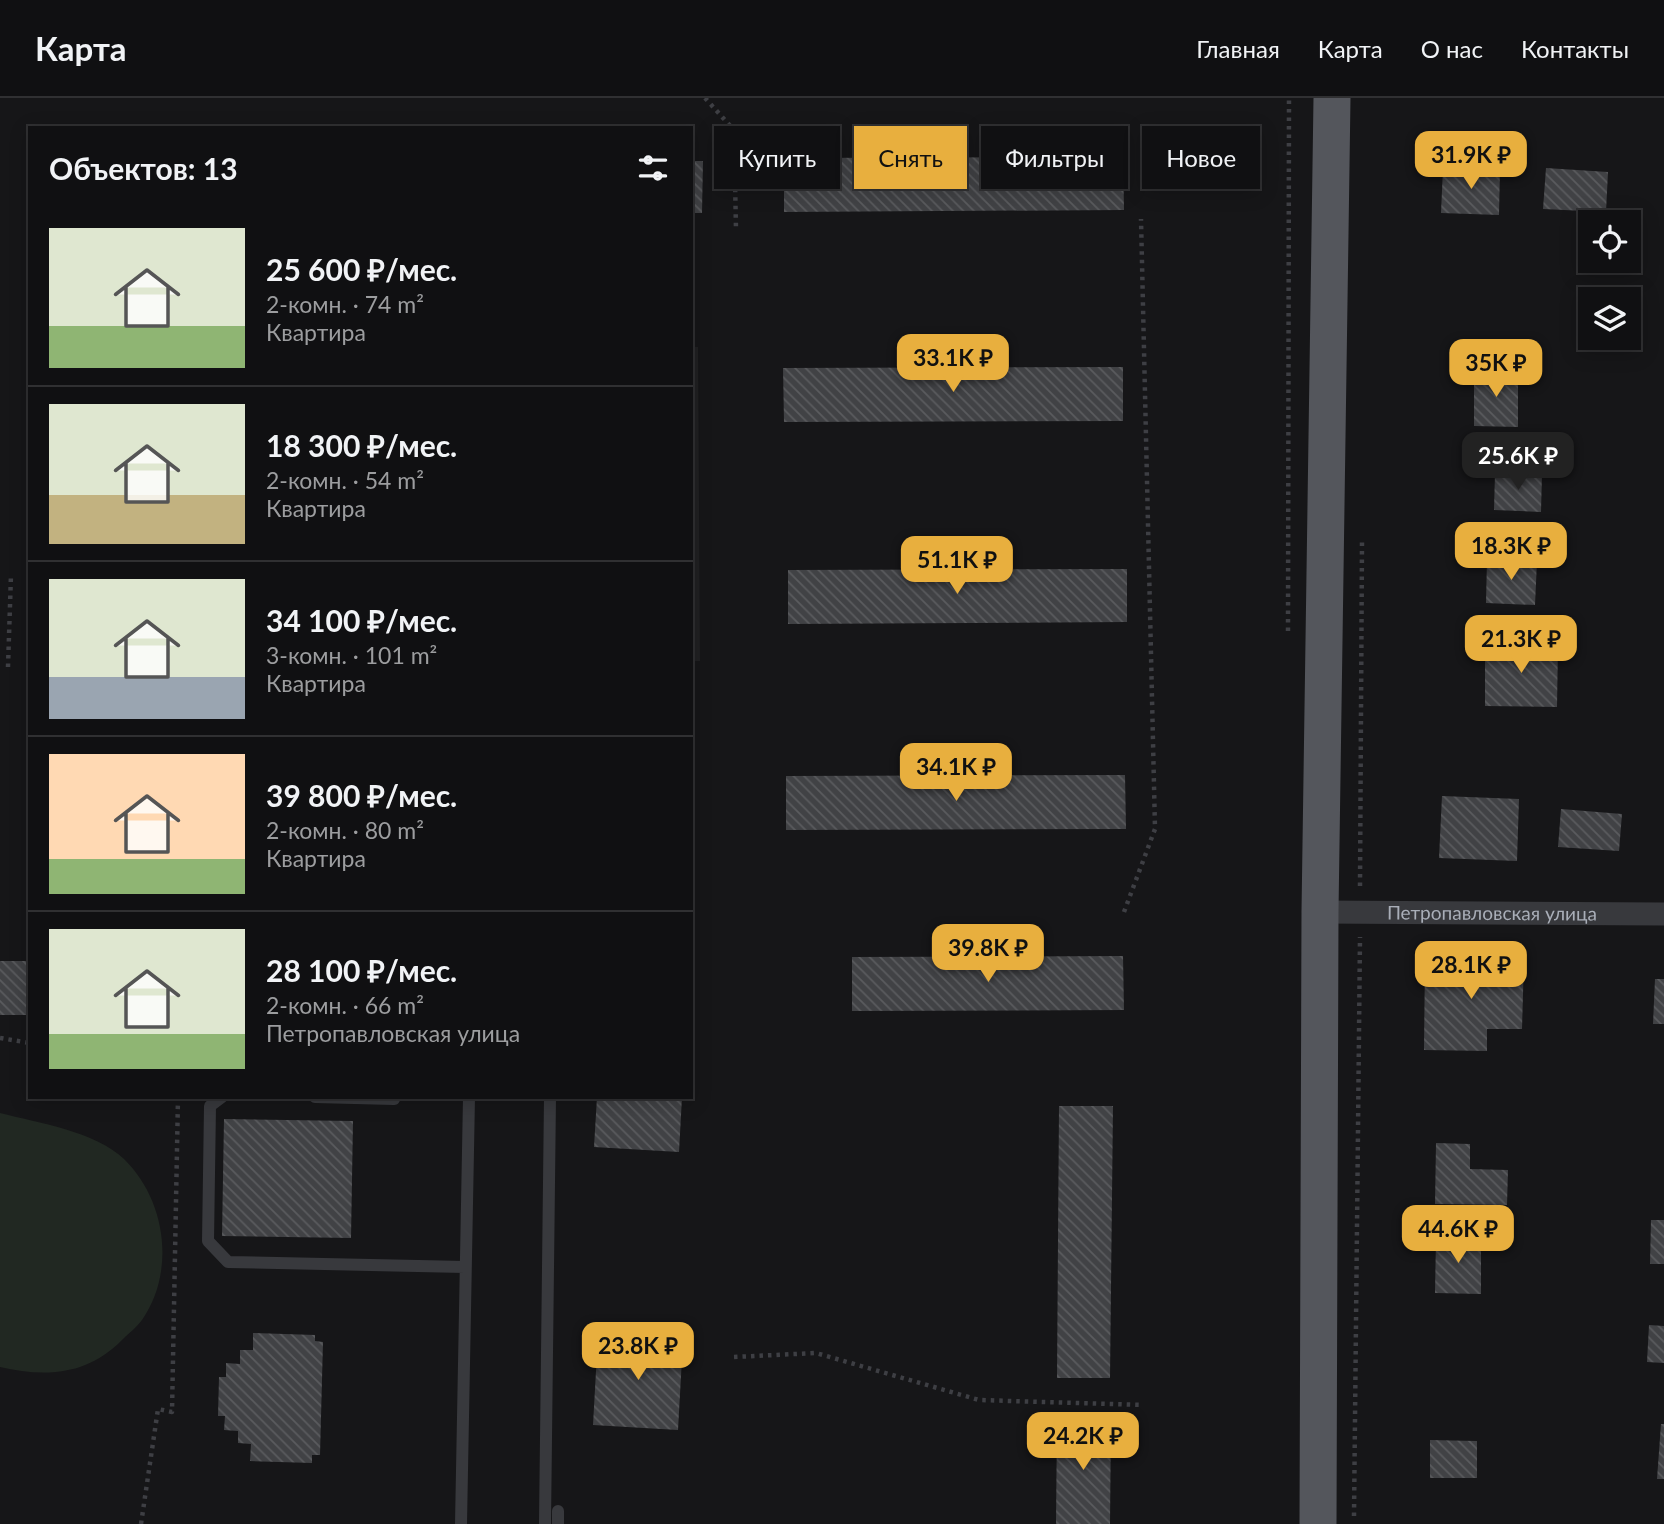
<!DOCTYPE html>
<html lang="ru">
<head>
<meta charset="utf-8">
<style>
	:root { --surface:#101012; --page:#1e1e20; --text:#f1f3f6; --muted:#9c9d9f; --line:#303032; --accent:#e8af3e }
	body { margin:0; font-family:Lato,sans-serif; background:var(--page); color:var(--text); height:100vh; display:flex; flex-direction:column; font-size:26px; white-space:nowrap }
	* { box-sizing:border-box; margin:0 }
	p { font-size:23px; color:var(--muted) }
	.icon { flex:none; width:38px; height:38px; fill:none; stroke:currentColor; stroke-width:2; stroke-linecap:round; stroke-linejoin:round }
	.map { position:relative; flex:1; overflow:hidden }
	.drawer { position:absolute; left:28px; top:28px; width:665px; height:973px; display:flex; flex-direction:column; background:var(--surface); border-radius:0px; box-shadow:0 4px 18px #0003,0 0 0 2px var(--line) }
	.drawer>* { flex:none }
	.guide { position:absolute; left:714px; top:28px; width:665px; height:63px; display:flex; gap:14px }
	.tools { position:absolute; left:1578px; top:112px; display:grid; gap:14px }
	.tools a { display:grid; place-items:center; width:63px; height:63px; border-radius:0px; background:var(--surface); box-shadow:0 4px 18px #0003,0 0 0 2px var(--line); font-size:35px }
	.price { position:absolute; translate:-50% -60px; padding:0 16px; border-radius:14px; background:var(--accent); color:#111; font-size:23px; line-height:46px; filter:drop-shadow(0 2px 4px #0008) }
	.price::after { content:''; position:absolute; left:50%; top:42px; width:21px; height:16px; margin-left:-10px; background:inherit; clip-path:polygon(0 0,100% 0,50% 100%) }
	.price.selected { background:#222; color:#fff }
	ul { padding:0; list-style:none }
	li { display:flex; align-items:center; gap:21px; height:175px; padding:0 21px }
	li+li { border-top:2px solid var(--line) }
	li span { display:grid; place-items:center; flex:none; width:196px; height:140px; border-radius:0px; color:#555 }
	li>.icon { margin-inline-start:auto }
	span .icon { width:84px; height:84px; fill:#fffc; stroke-width:1 }
	li b { font-size:30px }
	h2 { display:flex; justify-content:space-between; align-items:center; height:84px; padding:0 21px; font-size:30px }
	.pill { padding:0 24px; border-radius:0px; background:var(--surface); box-shadow:0 4px 18px #0003,0 0 0 2px var(--line); font-size:24px; line-height:63px }
	.pill.selected { background:var(--accent); color:#111 }
	header { display:flex; align-items:center; gap:42px; box-sizing:border-box; height:98px; padding:0 35px; background:var(--surface); border-bottom:2px solid var(--line) }
	header strong { font-size:33px }
	nav { display:flex; gap:38px; margin-inline-start:auto; font-size:24px }
	.map>svg:first-child { display:block }
	.built { fill:#202022 }
	.garden { fill:#212822 }
	.building { fill:url(#building-back-hatch) }
	.lines { fill:none; stroke-linecap:round; stroke-linejoin:round }
	.path { stroke:#3e3f44; stroke-width:4.5; stroke-dasharray:3.5 5; stroke-linecap:butt }
	.service { stroke:#38393d; stroke-width:12 }
	.minor { stroke:#38393d; stroke-width:23 }
	.primary { stroke:#54565c; stroke-width:37 }
	.labels { text-anchor:middle; stroke-width:7; stroke-linejoin:round; paint-order:stroke }
	.street-label { font-size:19px; fill:#a9aeb8; stroke:#111113 }
</style>
</head>
<body>
<header>
<strong>Карта</strong>
<nav><a>Главная</a><a>Карта</a><a>О нас</a><a>Контакты</a></nav>
</header>
<div class="map">
<svg width="1664" height="1426" viewBox="0 0 1664 1426">
	<defs>
		<pattern id="building-back-hatch" width="6" height="6" patternUnits="userSpaceOnUse" patternTransform="scale(1.75)"><rect width="6" height="6" fill="#414245"/><path d="M-1 5l2 2M0 0l6 6M5-1l2 2" fill="none" stroke="#5a5b5e"/></pattern>
	</defs>
	<rect width="100%" height="100%" fill="#161618"/>
	<path class="built" d="M 691,249 L 698,249 L 700,563 L 691,563 Z"/>
	<path class="garden" d="M 0,1015 C 38,1025 95,1033 124,1061 C 166,1102 176,1173 142,1222 C 137,1229 129,1235 123,1241 C 110,1255 88,1269 68,1272 C 45,1277 23,1274 0,1269 Z"/>
	<path class="building" d="M 1123,59 L 1124,112 L 784,114 L 784,60 Z
		M 691,63 L 703,63 L 702,115 L 691,115 Z
		M 1443,70 L 1500,71 L 1499,117 L 1441,115 Z
		M 1546,70 L 1608,74 L 1606,114 L 1543,111 Z
		M 1123,269 L 1123,323 L 784,324 L 783,270 Z
		M 1474,273 L 1518,273 L 1518,329 L 1474,328 Z
		M 1495,375 L 1542,376 L 1541,414 L 1494,412 Z
		M 1487,461 L 1537,463 L 1535,507 L 1486,505 Z
		M 1127,471 L 1127,524 L 788,526 L 788,472 Z
		M 1485,546 L 1558,547 L 1557,609 L 1485,608 Z
		M 1125,677 L 1126,731 L 786,732 L 786,678 Z
		M 1442,698 L 1519,701 L 1517,763 L 1439,760 Z
		M 1561,711 L 1622,716 L 1619,753 L 1558,749 Z
		M 1123,858 L 1124,912 L 852,913 L 852,859 Z
		M 1425,859 L 1524,861 L 1522,931 L 1487,931 L 1487,953 L 1424,952 Z
		M 0,863 L 30,863 L 30,917 L 0,917 Z
		M 1655,881 L 1664,881 L 1664,926 L 1653,926 Z
		M 597,999 L 682,999 L 679,1054 L 594,1049 Z
		M 1059,1008 L 1113,1008 L 1110,1280 L 1057,1280 Z
		M 224,1021 L 353,1023 L 351,1140 L 222,1138 Z
		M 1436,1045 L 1470,1046 L 1470,1071 L 1508,1072 L 1507,1107 L 1435,1106 Z
		M 1651,1122 L 1664,1122 L 1664,1166 L 1650,1166 Z
		M 1436,1139 L 1481,1139 L 1481,1196 L 1435,1195 Z
		M 1649,1227 L 1664,1228 L 1664,1265 L 1647,1264 Z
		M 253,1235 L 315,1237 L 315,1243 L 323,1244 L 320,1357 L 312,1357 L 312,1365 L 250,1363 L 251,1346 L 238,1345 L 238,1333 L 224,1332 L 225,1318 L 218,1318 L 219,1279 L 226,1279 L 226,1265 L 240,1266 L 240,1252 L 253,1252 Z
		M 598,1237 L 683,1242 L 678,1332 L 593,1327 Z
		M 1057,1321 L 1111,1322 L 1110,1426 L 1056,1426 Z
		M 1661,1326 L 1664,1326 L 1664,1381 L 1657,1381 Z
		M 1430,1342 L 1477,1343 L 1477,1380 L 1430,1380 Z"/>
	<g class="lines">
		<path class="path" d="M 705,0 L 734,32 L 736,132
			M 1288,533 L 1289,0
			M 8,569 L 11,477
			M 1360,788 L 1362,443
			M 1124,814 L 1155,731 L 1141,121
			M 0,940 L 30,945
			M 734,1259 L 816,1255 L 979,1302 L 1143,1307
			M 1354,1418 L 1360,839
			M 141,1426 L 158,1311 L 172,1314 L 178,999"/>
		<path class="service" d="M 222,999 L 210,1008 L 208,1143 L 228,1164 L 465,1169
			M 315,999 L 394,1001 L 395,999
			M 461,1426 L 469,999
			M 545,1426 L 550,999
			M 558,1426 L 558,1413"/>
		<path class="minor" id="s1" d="M 1320,814 L 1664,816"/>
		<path class="primary" d="M 1318,1426 L 1320,814 L 1332,0"/>
	</g>
	<g class="labels">
		<g class="street-label">
			<text dy="7" stroke="none"><textPath href="#s1" startOffset="172">Петропавловская улица</textPath></text>
		</g>
	</g>
</svg>
<div class="tools">
<a><svg class="icon" aria-label="locate" viewBox="0 0 24 24"><circle cx="12" cy="12" r="6"/><path d="M12 2v4M12 18v4M2 12h4M18 12h4"/></svg></a>
<a><svg class="icon" aria-label="layers" viewBox="0 0 24 24"><path d="M12 4l9 5-9 5-9-5zM3 14l9 5 9-5"/></svg></a>
</div>
<b class="price" style="left:1471px;top:93px">31.9K ₽</b>
<b class="price" style="left:953px;top:296px">33.1K ₽</b>
<b class="price" style="left:1496px;top:301px">35K ₽</b>
<b class="price selected" style="left:1518px;top:394px">25.6K ₽</b>
<b class="price" style="left:1511px;top:484px">18.3K ₽</b>
<b class="price" style="left:957px;top:498px">51.1K ₽</b>
<b class="price" style="left:1521px;top:577px">21.3K ₽</b>
<b class="price" style="left:956px;top:705px">34.1K ₽</b>
<b class="price" style="left:988px;top:886px">39.8K ₽</b>
<b class="price" style="left:1471px;top:903px">28.1K ₽</b>
<b class="price" style="left:1458px;top:1167px">44.6K ₽</b>
<b class="price" style="left:638px;top:1284px">23.8K ₽</b>
<b class="price" style="left:1083px;top:1374px">24.2K ₽</b>
<div class="guide">
<a class="pill">Купить</a>
<a class="pill selected">Снять</a>
<a class="pill">Фильтры</a>
<a class="pill">Новое</a>
</div>
<section class="drawer">
<h2>Объектов: 13<svg class="icon" aria-label="filters" viewBox="0 0 24 24"><path d="M4 7h16M4 17h16"/><circle cx="9" cy="7" r="2"/><circle cx="15" cy="17" r="2"/></svg></h2>
<ul>
<li><span style="background:linear-gradient(#dfe7d0 70%,#8fb573 0)"><svg class="icon" aria-label="home" viewBox="0 0 24 24"><path d="M3 11l9-7 9 7M6 9v11h12V9"/></svg></span><div><b>25 600 ₽/мес.</b><p>2-комн. · 74 m²</p><p>Квартира</p></div></li>
<li><span style="background:linear-gradient(#dfe7d0 65%,#c2b280 0)"><svg class="icon" aria-label="home" viewBox="0 0 24 24"><path d="M3 11l9-7 9 7M6 9v11h12V9"/></svg></span><div><b>18 300 ₽/мес.</b><p>2-комн. · 54 m²</p><p>Квартира</p></div></li>
<li><span style="background:linear-gradient(#dfe7d0 70%,#9aa5b1 0)"><svg class="icon" aria-label="home" viewBox="0 0 24 24"><path d="M3 11l9-7 9 7M6 9v11h12V9"/></svg></span><div><b>34 100 ₽/мес.</b><p>3-комн. · 101 m²</p><p>Квартира</p></div></li>
<li><span style="background:linear-gradient(#ffd9b3 75%,#8fb573 0)"><svg class="icon" aria-label="home" viewBox="0 0 24 24"><path d="M3 11l9-7 9 7M6 9v11h12V9"/></svg></span><div><b>39 800 ₽/мес.</b><p>2-комн. · 80 m²</p><p>Квартира</p></div></li>
<li><span style="background:linear-gradient(#dfe7d0 75%,#8fb573 0)"><svg class="icon" aria-label="home" viewBox="0 0 24 24"><path d="M3 11l9-7 9 7M6 9v11h12V9"/></svg></span><div><b>28 100 ₽/мес.</b><p>2-комн. · 66 m²</p><p>Петропавловская улица</p></div></li>
</ul>
</section>
</div>
</body>
</html>
